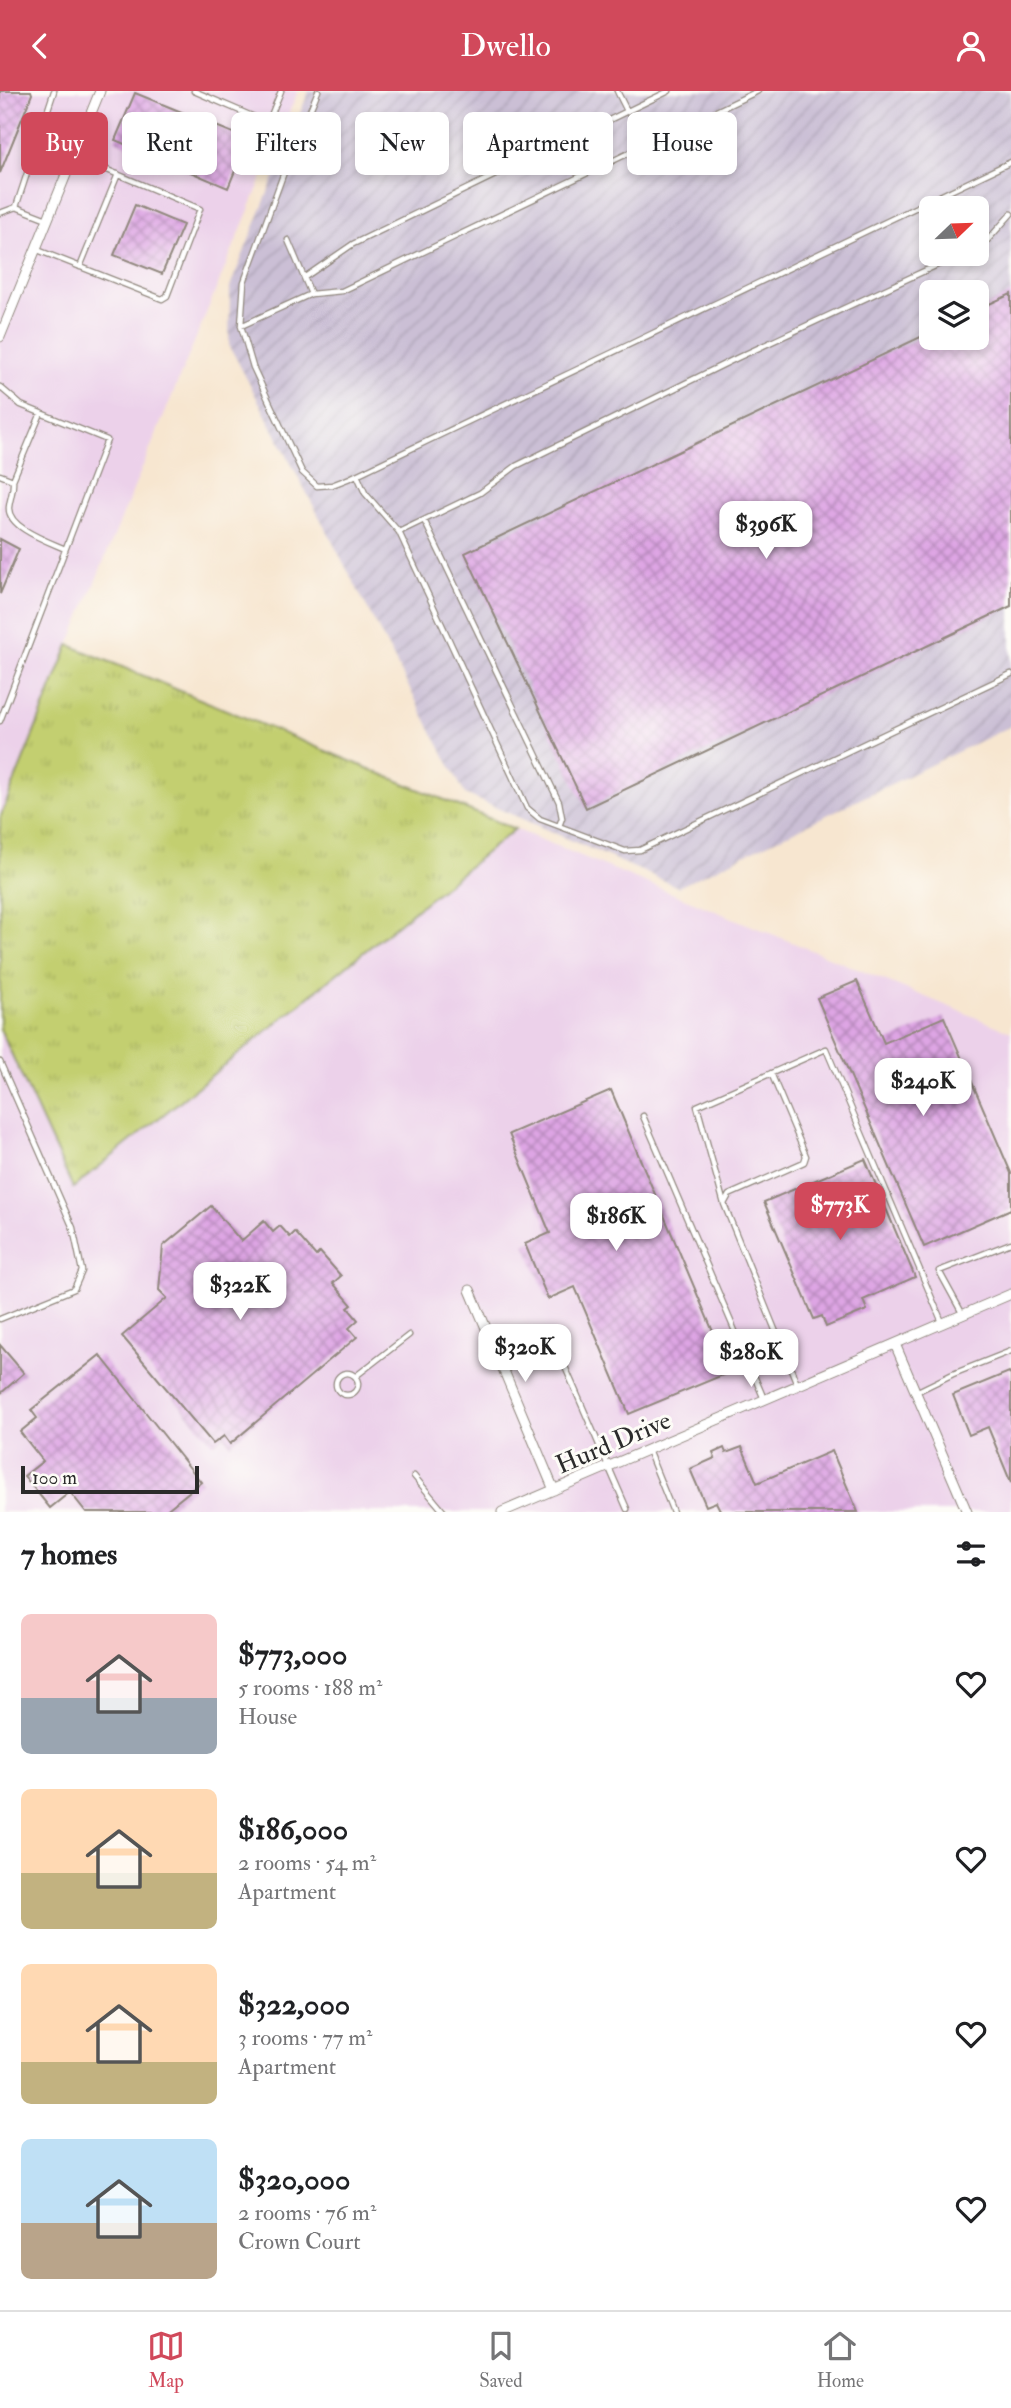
<!DOCTYPE html>
<html lang="en">
<head>
<meta charset="utf-8">
<style>
	:root { --surface:#fff; --page:#f6f6f6; --text:#202124; --muted:#757577; --line:#e0e0e0; --accent:#d1495b }
	body { margin:0; font-family:"IM FELL Double Pica",serif; background:var(--page); color:var(--text); height:100vh; display:flex; flex-direction:column; font-size:26px; white-space:nowrap }
	* { box-sizing:border-box; margin:0 }
	p { font-size:23px; color:var(--muted) }
	.icon { flex:none; width:38px; height:38px; fill:none; stroke:currentColor; stroke-width:2; stroke-linecap:round; stroke-linejoin:round }
	.map { position:relative; height:1421px; overflow:hidden }
	.drawer { display:flex; flex-direction:column; background:var(--surface); flex:1 }
	.drawer>* { flex:none }
	.guide { position:absolute; left:21px; top:21px; width:970px; height:63px; display:flex; gap:14px }
	.needle { width:46px; rotate:67deg }
	.controls { position:absolute; left:919px; top:105px; display:grid; gap:14px }
	.controls a { display:grid; place-items:center; width:70px; height:70px; border-radius:10px; background:var(--surface); box-shadow:0 4px 10px #0003; font-size:35px }
	.scale { position:absolute; left:21px; bottom:18px; width:178px; box-sizing:border-box; padding-left:7px; border:4px solid #2b2b2b; border-top:0; font-size:19px; line-height:24px; white-space:nowrap; color:#2b2b2b; -webkit-text-stroke:5px #fdfcf7; paint-order:stroke }
	.price { position:absolute; translate:-50% -60px; padding:0 16px; border-radius:14px; background:#fff; color:#222; font-size:23px; line-height:46px; filter:drop-shadow(0 2px 4px #0008) }
	.price::after { content:''; position:absolute; left:50%; top:42px; width:21px; height:16px; margin-left:-10px; background:inherit; clip-path:polygon(0 0,100% 0,50% 100%) }
	.price.active { background:var(--accent); color:#fff }
	ul { padding:0; list-style:none }
	li { display:flex; align-items:center; gap:21px; height:175px; padding:0 21px }
	li span { display:grid; place-items:center; flex:none; width:196px; height:140px; border-radius:10px; color:#555 }
	li>.icon { margin-inline-start:auto }
	span .icon { width:84px; height:84px; fill:#fffc; stroke-width:1 }
	li b { font-size:30px }
	h2 { display:flex; justify-content:space-between; align-items:center; height:84px; padding:0 21px; font-size:30px }
	.tag { padding:0 24px; border-radius:10px; background:var(--surface); box-shadow:0 4px 10px #0003; font-size:24px; line-height:63px }
	.tag.active { background:var(--accent); color:#fff }
	header { display:flex; justify-content:space-between; align-items:center; height:91px; padding:0 21px; background:var(--accent); color:#fff; font-size:32px; font-weight:600 }
	.dock { display:flex; justify-content:space-around; align-items:center; height:98px; border-top:2px solid var(--line); background:var(--surface); font-size:19px; color:var(--muted) }
	.dock a { display:grid; justify-items:center; gap:4px }
	.dock .active { color:var(--accent) }
	.map>svg:first-child { display:block }
	.built { fill:#ecd1ea }
	.industrial { fill:url(#industrial-furrows); fill-rule:evenodd }
	.grass { fill:url(#grass-tufts); stroke:#777d4e; stroke-width:2 }
	.building { fill:url(#building-cross-hatch) }
	.lines { fill:none; stroke-linecap:round; stroke-linejoin:round }
	.service-casing { stroke:#91887e; stroke-width:7 }
	.minor-casing { stroke:#91887e; stroke-width:11 }
	.service { stroke:#fff; stroke-width:4.5 }
	.minor { stroke:#fff; stroke-width:9 }
	.labels { text-anchor:middle; stroke-width:6; stroke-linejoin:round; paint-order:stroke }
	.street-label { font-size:26px; fill:#2b2b2b; stroke:#fdfcf7 }
</style>
</head>
<body>
<header><svg class="icon" aria-label="back" viewBox="0 0 24 24"><path d="M15 5l-7 7 7 7"/></svg>Dwello<svg class="icon" aria-label="person" viewBox="0 0 24 24"><circle cx="12" cy="8" r="4"/><path d="M4 21q1-7 8-7t8 7"/></svg></header>
<div class="map">
<svg width="1011" height="1421" viewBox="0 0 1011 1421">
	<defs>
		<pattern id="industrial-furrows" width="10" height="10" patternUnits="userSpaceOnUse" patternTransform="scale(1.75)"><rect width="10" height="10" fill="#cbbfd5"/><path d="M-1 1l2-2M0 10L10 0M9 11l2-2" fill="none" stroke="#aea4b7"/></pattern>
		<pattern id="grass-tufts" width="24" height="20" patternUnits="userSpaceOnUse" patternTransform="scale(1.75)"><rect width="24" height="20" fill="#c3cf70"/><path d="M3 7l-1-3M5 7V3M7 7l1-3M15 17l-1-3M17 17v-4M19 17l1-3" fill="none" stroke="#a8b261"/></pattern>
		<pattern id="building-cross-hatch" width="8" height="8" patternUnits="userSpaceOnUse" patternTransform="scale(1.75)"><rect width="8" height="8" fill="#dea5e4"/><path d="M0 0l8 8M0 8l8-8" fill="none" stroke="#b487b9"/></pattern>
	</defs>
	<rect width="100%" height="100%" fill="#fdfcf7"/>
	<filter id="ink" filterUnits="userSpaceOnUse"><feTurbulence type="fractalNoise" baseFrequency=".0143" numOctaves="2"/><feDisplacementMap in="SourceGraphic" scale="14" xChannelSelector="R" yChannelSelector="G"/><feConvolveMatrix kernelMatrix="1 2 1 2 8 2 1 2 1" color-interpolation-filters="sRGB"/></filter>
	<filter id="wash" filterUnits="userSpaceOnUse"><feTurbulence type="fractalNoise" baseFrequency=".00686" numOctaves="4" result="noise"/><feDisplacementMap in="SourceGraphic" scale="28" xChannelSelector="R" yChannelSelector="G"/><feGaussianBlur stdDeviation="1.57" result="paint"/><feColorMatrix in="noise" values="0 0 0 0 0 0 0 0 0 0 0 0 0 0 0 0 0 1.4 0 .05"/><feComposite in="paint" operator="in"/></filter>
	<g filter="url(#wash)">
		<rect width="100%" height="100%" fill="#f7e6d0"/>
		<path class="built" d="M 0,0 L 298,0 L 69,554 L 0,727 Z
			M 515,738 L 1011,941 L 1011,1421 L 0,1421 L 0,938 L 73,1096 Z"/>
		<path class="industrial" d="M 309,0 L 1011,0 L 1011,635 L 678,796 L 465,703 L 229,254 L 230,196 ZM 931,117 L 976,117 L 976,163 L 931,163 ZM 931,201 L 976,201 L 976,247 L 931,247 Z"/>
		<path class="grass" d="M 69,554 L 515,738 L 73,1097 L 0,938 L 0,727 Z"/>
		<g id="blocks">
			<path class="building" d="M 0,0 L 31,0 L 32,3 L 0,82 Z
				M 135,2 L 248,48 L 228,97 L 115,49 Z
				M 135,114 L 183,134 L 162,183 L 114,164 Z
				M 1011,203 L 1011,515 L 586,717 L 465,462 L 931,241 L 931,247 L 976,247 L 976,219 Z
				M 0,448 L 19,458 L 0,503 Z
				M 857,890 L 884,952 L 944,926 L 1011,1082 L 1011,1118 L 924,1156 L 817,907 Z
				M 611,999 L 730,1281 L 629,1323 L 575,1196 L 548,1208 L 525,1153 L 550,1142 L 509,1043 Z
				M 865,1068 L 915,1186 L 863,1209 L 867,1219 L 826,1236 L 822,1225 L 814,1228 L 764,1111 Z
				M 211,1115 L 241,1150 L 264,1130 L 273,1141 L 280,1135 L 290,1146 L 295,1141 L 316,1165 L 320,1161 L 341,1185 L 333,1192 L 352,1214 L 348,1217 L 358,1229 L 349,1237 L 357,1246 L 230,1353 L 224,1345 L 213,1353 L 122,1245 L 167,1207 L 159,1199 L 163,1155 Z
				M 0,1254 L 24,1282 L 0,1303 Z
				M 100,1264 L 201,1391 L 164,1421 L 86,1421 L 70,1401 L 50,1417 L 24,1385 L 43,1370 L 20,1341 L 37,1327 L 31,1319 Z
				M 1009,1281 L 1011,1285 L 1011,1392 L 988,1336 L 969,1344 L 953,1304 Z
				M 742,1356 L 757,1392 L 832,1360 L 858,1421 L 721,1421 L 716,1411 L 706,1415 L 690,1378 L 715,1367 L 713,1362 L 724,1357 L 726,1362 Z"/>
		</g>
	</g>
	<g filter="url(#ink)">
		<use href="#blocks" fill-opacity="0" stroke="#91887e" stroke-width="2"/>
		<g class="lines">
			<g class="service-casing">
				<path id="service" d="M 194,0 L 268,32 L 281,0
					M 318,0 L 283,84 L 244,191 L 241,235 L 253,276 L 302,381 L 317,395 L 332,394 L 350,387 L 1011,71
					M 617,0 L 627,20
					M 0,122 L 16,116
					M 47,128 L 16,116 L 54,0
					M 976,156 L 985,152 L 1011,123
					M 35,158 L 162,208 L 167,205 L 200,118 L 74,65
					M 80,176 L 118,83
					M 305,186 L 353,153 L 669,0
					M 311,203 L 342,200 L 758,0
					M 241,235 L 311,203 L 288,149
					M 0,296 L 21,314 L 107,349 L 0,630
					M 0,384 L 13,389 L 41,322
					M 357,384 L 365,402 L 399,441 L 480,402 L 516,375 L 739,266 L 961,163
					M 13,389 C 14,400 10,406 9,416 C 7,437 50,451 65,458
					M 424,429 L 559,711 L 562,727 L 559,735
					M 399,441 L 527,717 L 540,728 L 625,760 L 640,759 L 1011,583
					M 0,971 L 73,1137 L 82,1180 L 74,1198 L 0,1228
					M 771,982 L 806,1065 L 804,1071 L 729,1104 L 724,1113 L 797,1293
					M 643,1025 L 764,1308
					M 724,1113 L 697,1015 L 826,958 L 942,1231
					M 962,1222 L 939,1180 L 1011,1152
					M 503,1275 L 556,1255 L 627,1418
					M336 1293a11 11 0 1 1 22 0a11 11 0 1 1-22 0Z
					M 356,1285 L 409,1244
					M 916,1301 L 953,1283 L 1011,1260
					M 648,1359 L 673,1421
					M 414,1385 L 444,1421"/>
			</g>
			<g class="minor-casing">
				<path id="minor" d="M 0,246 L 100,0
					M 470,1199 L 554,1399
					M 895,1253 L 967,1421
					M 502,1421 L 1011,1203"/>
			</g>
			<use href="#service" class="service"/>
			<use href="#minor" class="minor"/>
		</g>
	</g>
	<g class="labels">
		<g class="street-label">
			<text transform="translate(613 1351) rotate(-23)" y="9">Hurd Drive</text>
		</g>
	</g>
</svg>
<div class="controls">
<a><svg class="needle" viewBox="-14 -14 28 28"><path d="M0-13l5 13h-10z" fill="#e53935"/><path d="M0 13l5-13h-10z" fill="#757577"/></svg></a>
<a><svg class="icon" aria-label="layers" viewBox="0 0 24 24"><path d="M12 4l9 5-9 5-9-5zM3 14l9 5 9-5"/></svg></a>
</div>
<div class="scale">100 m</div>
<b class="price" style="left:766px;top:470px">$396K</b>
<b class="price" style="left:923px;top:1027px">$240K</b>
<b class="price active" style="left:840px;top:1151px">$773K</b>
<b class="price" style="left:616px;top:1162px">$186K</b>
<b class="price" style="left:240px;top:1231px">$322K</b>
<b class="price" style="left:525px;top:1293px">$320K</b>
<b class="price" style="left:751px;top:1298px">$280K</b>
<div class="guide">
<a class="tag active">Buy</a>
<a class="tag">Rent</a>
<a class="tag">Filters</a>
<a class="tag">New</a>
<a class="tag">Apartment</a>
<a class="tag">House</a>
</div>
</div>
<section class="drawer">
<h2>7 homes<svg class="icon" aria-label="filters" viewBox="0 0 24 24"><path d="M4 7h16M4 17h16"/><circle cx="9" cy="7" r="2"/><circle cx="15" cy="17" r="2"/></svg></h2>
<ul>
<li><span style="background:linear-gradient(#f6c9c9 60%,#9aa5b1 0)"><svg class="icon" aria-label="home" viewBox="0 0 24 24"><path d="M3 11l9-7 9 7M6 9v11h12V9"/></svg></span><div><b>$773,000</b><p>5 rooms · 188 m²</p><p>House</p></div><svg class="icon" aria-label="heart" viewBox="0 0 24 24"><path d="M12 20l-8-8c-3-5 5-10 8-4 3-6 11-1 8 4z"/></svg></li>
<li><span style="background:linear-gradient(#ffd9b3 60%,#c2b280 0)"><svg class="icon" aria-label="home" viewBox="0 0 24 24"><path d="M3 11l9-7 9 7M6 9v11h12V9"/></svg></span><div><b>$186,000</b><p>2 rooms · 54 m²</p><p>Apartment</p></div><svg class="icon" aria-label="heart" viewBox="0 0 24 24"><path d="M12 20l-8-8c-3-5 5-10 8-4 3-6 11-1 8 4z"/></svg></li>
<li><span style="background:linear-gradient(#ffd9b3 70%,#c2b280 0)"><svg class="icon" aria-label="home" viewBox="0 0 24 24"><path d="M3 11l9-7 9 7M6 9v11h12V9"/></svg></span><div><b>$322,000</b><p>3 rooms · 77 m²</p><p>Apartment</p></div><svg class="icon" aria-label="heart" viewBox="0 0 24 24"><path d="M12 20l-8-8c-3-5 5-10 8-4 3-6 11-1 8 4z"/></svg></li>
<li><span style="background:linear-gradient(#bfe0f5 60%,#b9a48a 0)"><svg class="icon" aria-label="home" viewBox="0 0 24 24"><path d="M3 11l9-7 9 7M6 9v11h12V9"/></svg></span><div><b>$320,000</b><p>2 rooms · 76 m²</p><p>Crown Court</p></div><svg class="icon" aria-label="heart" viewBox="0 0 24 24"><path d="M12 20l-8-8c-3-5 5-10 8-4 3-6 11-1 8 4z"/></svg></li>
</ul>
</section>
<nav class="dock">
<a class="active"><svg class="icon" aria-label="map" viewBox="0 0 24 24"><path d="M3 6l6-2 6 2 6-2v14l-6 2-6-2-6 2zM9 4v14M15 6v14"/></svg>Map</a>
<a><svg class="icon" aria-label="saved" viewBox="0 0 24 24"><path d="M7 4h10v16l-5-4-5 4z"/></svg>Saved</a>
<a><svg class="icon" aria-label="home" viewBox="0 0 24 24"><path d="M3 11l9-7 9 7M6 9v11h12V9"/></svg>Home</a>
</nav>
</body>
</html>
